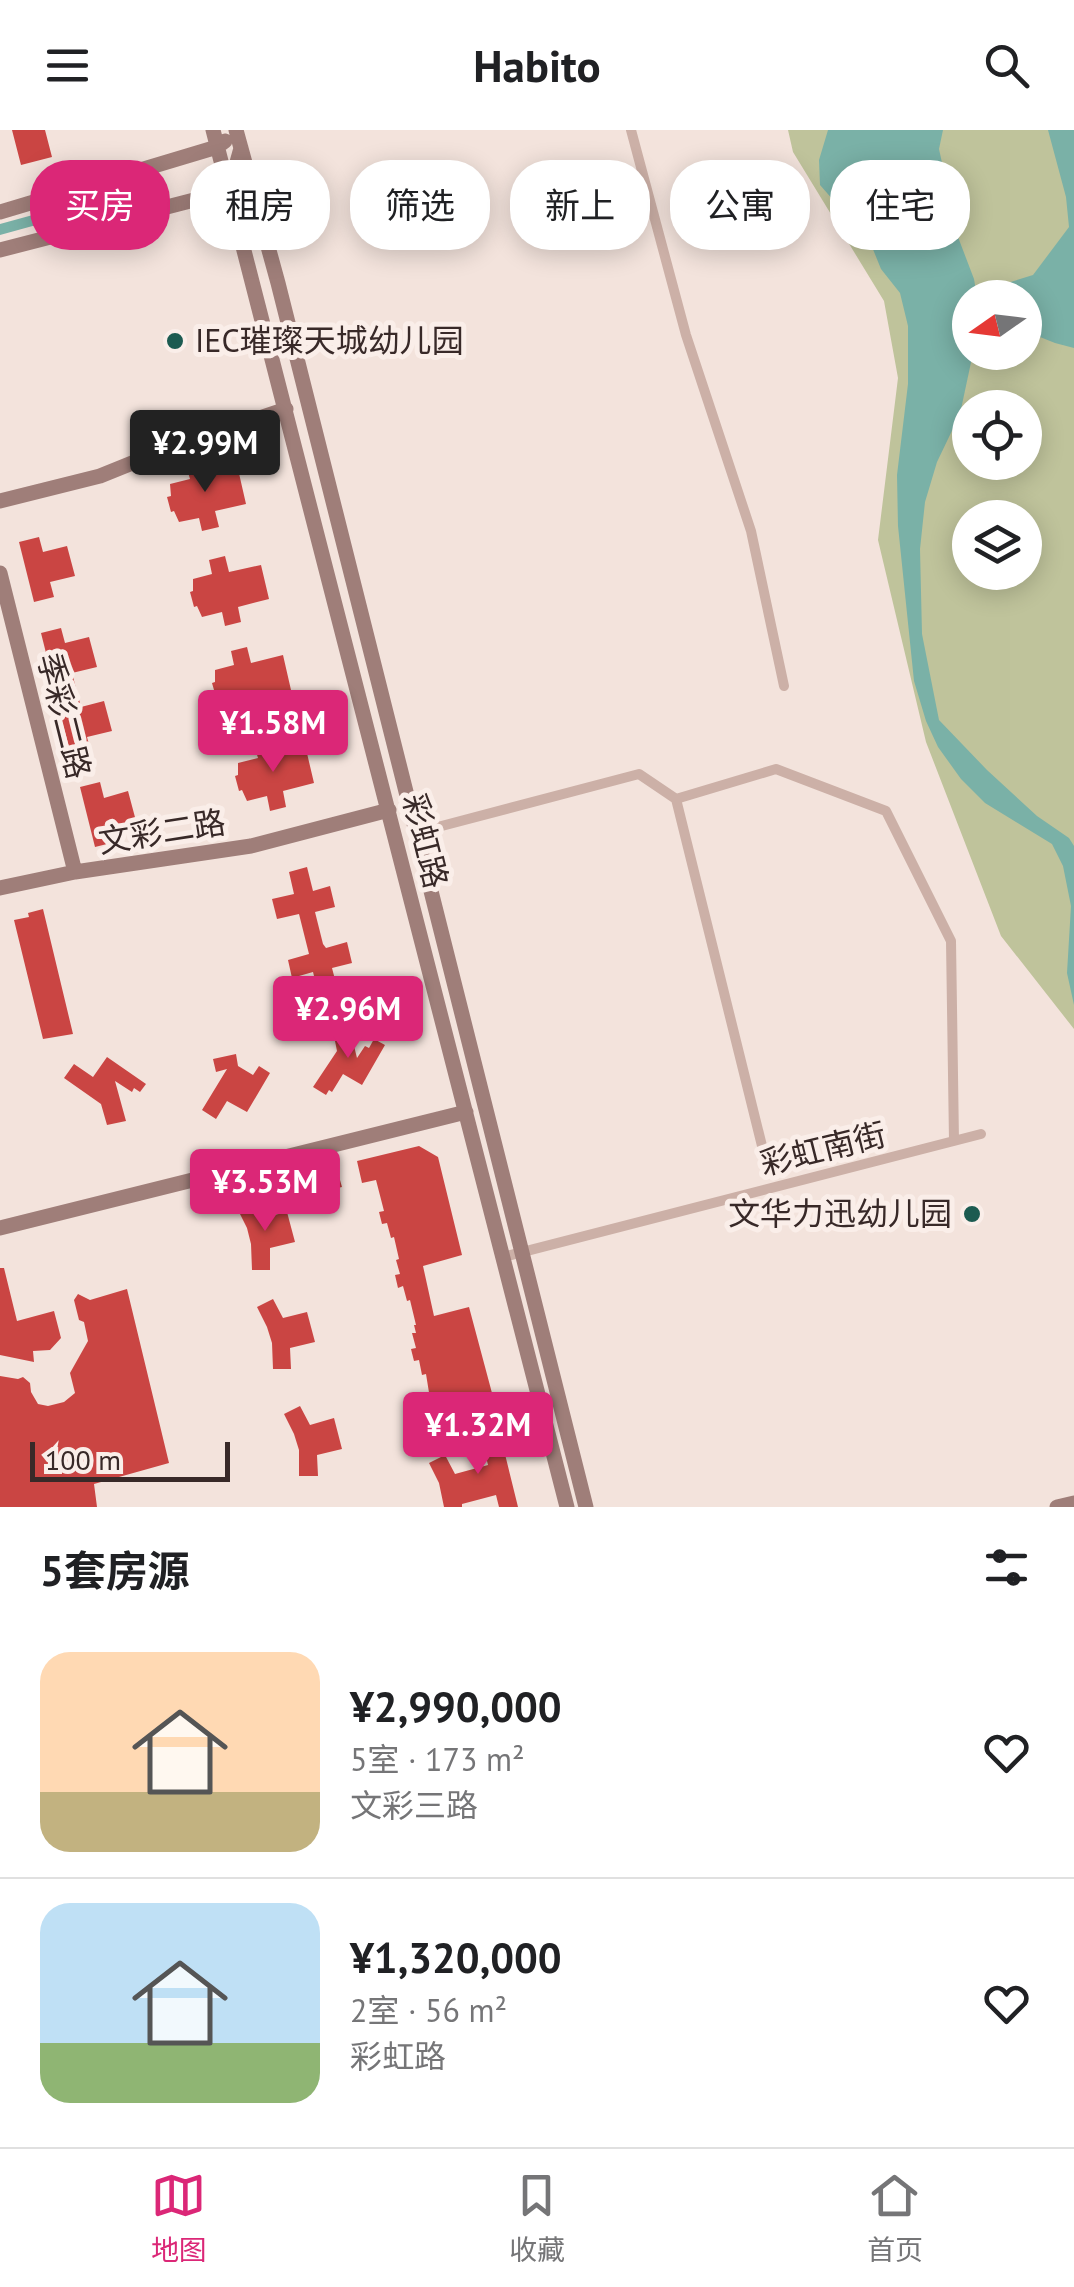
<!DOCTYPE html>
<html lang="zh">
<head>
<meta charset="utf-8">
<style>
	:root { --surface:#fff; --page:#f2f2f2; --text:#202124; --muted:#757577; --line:#e0e0e0; --accent:#db2777 }
	body { margin:0; font-family:"PT Sans","Noto Sans SC",sans-serif; background:var(--page); color:var(--text); height:100vh; display:flex; flex-direction:column; font-size:38px; white-space:nowrap }
	* { box-sizing:border-box; margin:0 }
	p { font-size:32px; color:var(--muted) }
	.icon { flex:none; width:55px; height:55px; fill:none; stroke:currentColor; stroke-width:2; stroke-linecap:round; stroke-linejoin:round }
	.map { position:relative; height:1377px; overflow:hidden }
	.panel { display:flex; flex-direction:column; background:var(--surface); flex:1 }
	.panel>* { flex:none }
	.banner { position:absolute; left:30px; top:30px; width:1015px; height:90px; display:flex; gap:20px }
	.needle { width:65px; rotate:256deg }
	.tools { position:absolute; left:952px; top:150px; display:grid; gap:20px }
	.tools a { display:grid; place-items:center; width:90px; height:90px; border-radius:50%; background:var(--surface); box-shadow:0 5px 25px #0003; font-size:50px }
	.scale { position:absolute; left:30px; bottom:25px; width:200px; box-sizing:border-box; padding-left:10px; border:5px solid #382928; border-top:0; font-size:28px; line-height:35px; white-space:nowrap; color:#382928; -webkit-text-stroke:8px #faeee9; paint-order:stroke }
	.price { position:absolute; translate:-50% -85px; padding:0 22px; border-radius:10px; background:var(--accent); color:#fff; font-size:32px; line-height:65px; filter:drop-shadow(0 2px 5px #0008) }
	.price::after { content:''; position:absolute; left:50%; top:60px; width:30px; height:22px; margin-left:-15px; background:inherit; clip-path:polygon(0 0,100% 0,50% 100%) }
	.price.active { background:#222; color:#fff }
	ul { padding:0; list-style:none }
	li { display:flex; align-items:center; gap:30px; height:250px; padding:0 40px }
	li+li { border-top:2px solid var(--line) }
	li span { display:grid; place-items:center; flex:none; width:280px; height:200px; border-radius:30px; color:#555 }
	li>.icon { margin-inline-start:auto }
	span .icon { width:120px; height:120px; fill:#fffc; stroke-width:1 }
	li b { font-size:42px }
	h2 { display:flex; justify-content:space-between; align-items:center; height:120px; padding:0 40px; font-size:42px }
	.pill { padding:0 35px; border-radius:40px; background:var(--surface); box-shadow:0 5px 25px #0003; font-size:35px; line-height:90px }
	.pill.active { background:var(--accent); color:#fff }
	header { display:flex; justify-content:space-between; align-items:center; height:130px; padding:0 40px; background:var(--surface); font-size:45px; font-weight:700 }
	.dock { display:flex; justify-content:space-around; align-items:center; height:140px; border-top:2px solid var(--line); background:var(--surface); font-size:28px; color:var(--muted) }
	.dock a { display:grid; justify-items:center; gap:5px }
	.dock .active { color:var(--accent) }
	.map>svg:first-child { display:block }
	.green { fill:#bfc39b; fill-rule:evenodd }
	.water { fill:#7ab1a7 }
	.building { fill:#ca4543 }
	.lines { fill:none; stroke-linecap:round; stroke-linejoin:round }
	.street { stroke:#ccb0a7; stroke-width:10 }
	.secondary { stroke:#9f7e79; stroke-width:15 }
	.poi-dot { fill:#1c5b51; stroke:#faeee9; stroke-width:4 }
	.labels { text-anchor:middle; stroke-width:10; stroke-linejoin:round; paint-order:stroke }
	.poi-label { font-size:32px; fill:#382928; stroke:#faeee9; text-anchor:start }
	.street-label { font-size:32px; fill:#382928; stroke:#faeee9 }
</style>
</head>
<body>
<header><svg class="icon" aria-label="menu" viewBox="0 0 24 24"><path d="M4 6h16M4 12h16M4 18h16"/></svg>Habito<svg class="icon" aria-label="search" viewBox="0 0 24 24"><circle cx="10" cy="10" r="6"/><path d="M15 15l6 6"/></svg></header>
<div class="map">
<svg width="1074" height="1377" viewBox="0 0 1074 1377">
	<rect width="100%" height="100%" fill="#f3e3dc"/>
	<path class="green" d="M 788,0 L 1074,0 L 1074,899 L 1001,806 L 926,612 L 878,410 L 898,248 L 884,171 L 793,22 ZM 970,168 L 1025,168 L 1025,222 L 970,222 ZM 970,278 L 1025,278 L 1025,332 L 970,332 ZM 970,388 L 1025,388 L 1025,442 L 970,442 Z"/>
	<path class="water" d="M 828,0 L 943,0 L 939,19 L 958,107 L 974,149 L 977,167 L 970,168 L 970,222 L 973,223 L 960,284 L 937,332 L 925,372 L 920,419 L 922,504 L 939,590 L 987,640 L 1037,686 L 1069,708 L 1074,716 L 1074,875 L 1067,843 L 1071,776 L 1063,736 L 1052,714 L 985,673 L 961,649 L 938,617 L 926,591 L 914,551 L 898,396 L 897,345 L 908,254 L 908,196 L 900,163 L 881,139 L 870,112 L 820,55 L 819,30 Z
		M 1048,0 L 1074,0 L 1074,218 L 1055,213 L 1025,201 L 1025,168 L 1007,167 L 1004,154 L 1033,145 L 1069,97 L 1066,67 Z
		M 102,66 L 105,76 L 0,105 L 0,94 Z"/>
	<path class="building" d="M 12,0 L 45,0 L 52,27 L 21,35 Z
		M 203,331 L 207,347 L 238,339 L 246,374 L 215,381 L 219,397 L 202,401 L 199,388 L 179,392 L 174,381 L 171,382 L 167,367 L 171,366 L 170,354 L 190,349 L 186,335 Z
		M 39,407 L 43,422 L 67,416 L 75,446 L 50,452 L 54,467 L 34,472 L 19,412 Z
		M 225,426 L 229,442 L 261,435 L 269,469 L 238,477 L 241,492 L 225,496 L 222,482 L 202,487 L 197,476 L 194,477 L 190,462 L 193,461 L 193,449 L 212,444 L 209,430 Z
		M 61,498 L 65,513 L 89,507 L 97,537 L 72,543 L 81,577 L 104,571 L 112,601 L 87,607 L 91,622 L 72,627 L 52,556 L 54,555 L 41,503 Z
		M 247,517 L 251,533 L 283,525 L 291,560 L 260,567 L 263,583 L 247,587 L 244,573 L 224,578 L 219,567 L 216,567 L 212,553 L 215,552 L 215,540 L 234,535 L 231,521 Z
		M 270,610 L 274,626 L 306,619 L 314,653 L 283,661 L 286,677 L 270,681 L 267,666 L 247,671 L 242,660 L 239,661 L 235,646 L 238,645 L 238,633 L 258,628 L 254,615 Z
		M 100,652 L 104,668 L 128,661 L 136,691 L 111,697 L 115,712 L 95,717 L 80,657 Z
		M 307,737 L 313,761 L 330,756 L 335,777 L 315,782 L 323,814 L 326,818 L 347,812 L 352,833 L 332,838 L 338,861 L 319,866 L 313,842 L 292,848 L 288,830 L 309,824 L 299,784 L 277,789 L 272,769 L 294,764 L 289,742 Z
		M 43,779 L 73,904 L 43,909 L 14,790 L 29,787 L 28,783 Z
		M 348,892 L 357,928 L 365,916 L 369,918 L 374,909 L 385,915 L 362,955 L 343,944 L 332,962 L 329,960 L 326,965 L 313,957 L 337,921 L 332,896 Z
		M 236,924 L 238,936 L 253,945 L 259,936 L 270,943 L 247,982 L 227,971 L 216,989 L 202,980 L 227,939 L 216,942 L 213,929 Z
		M 107,927 L 146,954 L 140,962 L 134,958 L 132,962 L 115,951 L 126,991 L 107,995 L 101,974 L 64,948 L 74,934 L 93,947 Z
		M 419,1016 L 438,1027 L 462,1125 L 423,1136 L 434,1186 L 469,1177 L 500,1293 L 438,1308 L 435,1294 L 430,1295 L 427,1282 L 432,1281 L 426,1244 L 422,1245 L 419,1230 L 414,1231 L 411,1219 L 416,1218 L 412,1203 L 416,1203 L 414,1195 L 416,1195 L 410,1170 L 407,1171 L 403,1156 L 398,1158 L 395,1145 L 400,1144 L 396,1130 L 399,1129 L 394,1107 L 391,1108 L 387,1093 L 382,1094 L 379,1082 L 384,1081 L 376,1050 L 362,1053 L 357,1031 Z
		M 338,1043 L 342,1057 L 333,1059 L 335,1069 L 315,1074 L 312,1064 L 298,1068 L 295,1054 Z
		M 253,1069 L 262,1088 L 287,1082 L 295,1112 L 270,1118 L 270,1140 L 252,1140 L 251,1114 L 247,1098 L 237,1078 Z
		M 0,1138 L 4,1138 L 17,1191 L 54,1181 L 61,1208 L 50,1220 L 33,1221 L 34,1232 L 0,1225 Z
		M 127,1159 L 169,1333 L 94,1354 L 97,1377 L 0,1377 L 0,1246 L 18,1249 L 23,1247 L 30,1253 L 31,1262 L 38,1274 L 48,1276 L 64,1272 L 75,1263 L 70,1243 L 88,1211 L 84,1192 L 79,1190 L 74,1170 L 78,1164 L 90,1170 Z
		M 273,1169 L 283,1188 L 307,1182 L 315,1212 L 290,1218 L 291,1239 L 273,1239 L 272,1213 L 267,1197 L 257,1177 Z
		M 300,1276 L 310,1295 L 334,1288 L 342,1319 L 317,1325 L 318,1346 L 299,1346 L 299,1320 L 294,1304 L 284,1284 Z
		M 500,1295 L 505,1311 L 502,1312 L 518,1377 L 499,1377 L 496,1365 L 462,1374 L 462,1377 L 444,1377 L 439,1353 L 429,1333 L 445,1325 L 455,1344 L 488,1335 L 481,1306 Z"/>
	<g class="lines">
		<path class="street" d="M 631,0 L 686,205 L 751,401 L 784,556
			M 676,669 L 767,1036
			M 415,703 L 639,644 L 676,669 L 776,639 L 886,681 L 951,811 L 954,1011
			M 503,1127 L 981,1004"/>
		<path class="secondary" d="M 213,0 L 567,1377
			M 236,0 L 278,153 L 586,1377
			M 89,58 L 106,60 L 114,66 C 117,80 111,84 101,94
			M 0,82 L 217,17 L 225,11
			M 0,120 L 229,61 L 241,18
			M 0,371 L 100,346 L 147,327 L 286,279
			M 0,443 L 75,742
			M 0,758 L 75,742 L 251,716 L 389,680
			M 0,1098 L 466,982
			M 1057,1377 L 1074,1373"/>
	</g>
	<g class="poi-dot">
		<circle cx="175" cy="211" r="10"/>
		<circle cx="972" cy="1084" r="10"/>
	</g>
	<g class="labels">
		<g class="poi-label">
			<text x="195" y="222">IEC璀璨天城幼儿园</text>
			<text x="952" y="1095" text-anchor="end">文华力迅幼儿园</text>
		</g>
		<g class="street-label">
			<text transform="translate(64 586) rotate(76)" y="11">季彩二路</text>
			<text transform="translate(162 702) rotate(-9)" y="11">文彩二路</text>
			<text transform="translate(425 711) rotate(76)" y="11">彩虹路</text>
			<text transform="translate(823 1019) rotate(-14)" y="11">彩虹南街</text>
		</g>
	</g>
</svg>
<div class="tools">
<a><svg class="needle" viewBox="-14 -14 28 28"><path d="M0-13l5 13h-10z" fill="#e53935"/><path d="M0 13l5-13h-10z" fill="#757577"/></svg></a>
<a><svg class="icon" aria-label="locate" viewBox="0 0 24 24"><circle cx="12" cy="12" r="6"/><path d="M12 2v4M12 18v4M2 12h4M18 12h4"/></svg></a>
<a><svg class="icon" aria-label="layers" viewBox="0 0 24 24"><path d="M12 4l9 5-9 5-9-5zM3 14l9 5 9-5"/></svg></a>
</div>
<div class="scale">100 m</div>
<b class="price active" style="left:205px;top:365px">¥2.99M</b>
<b class="price" style="left:273px;top:645px">¥1.58M</b>
<b class="price" style="left:348px;top:931px">¥2.96M</b>
<b class="price" style="left:265px;top:1104px">¥3.53M</b>
<b class="price" style="left:478px;top:1347px">¥1.32M</b>
<div class="banner">
<a class="pill active">买房</a>
<a class="pill">租房</a>
<a class="pill">筛选</a>
<a class="pill">新上</a>
<a class="pill">公寓</a>
<a class="pill">住宅</a>
</div>
</div>
<section class="panel">
<h2>5套房源<svg class="icon" aria-label="filters" viewBox="0 0 24 24"><path d="M4 7h16M4 17h16"/><circle cx="9" cy="7" r="2"/><circle cx="15" cy="17" r="2"/></svg></h2>
<ul>
<li><span style="background:linear-gradient(#ffd9b3 70%,#c2b280 0)"><svg class="icon" aria-label="home" viewBox="0 0 24 24"><path d="M3 11l9-7 9 7M6 9v11h12V9"/></svg></span><div><b>¥2,990,000</b><p>5室 · 173 m²</p><p>文彩三路</p></div><svg class="icon" aria-label="heart" viewBox="0 0 24 24"><path d="M12 20l-8-8c-3-5 5-10 8-4 3-6 11-1 8 4z"/></svg></li>
<li><span style="background:linear-gradient(#bfe0f5 70%,#8fb573 0)"><svg class="icon" aria-label="home" viewBox="0 0 24 24"><path d="M3 11l9-7 9 7M6 9v11h12V9"/></svg></span><div><b>¥1,320,000</b><p>2室 · 56 m²</p><p>彩虹路</p></div><svg class="icon" aria-label="heart" viewBox="0 0 24 24"><path d="M12 20l-8-8c-3-5 5-10 8-4 3-6 11-1 8 4z"/></svg></li>
</ul>
</section>
<nav class="dock">
<a class="active"><svg class="icon" aria-label="map" viewBox="0 0 24 24"><path d="M3 6l6-2 6 2 6-2v14l-6 2-6-2-6 2zM9 4v14M15 6v14"/></svg>地图</a>
<a><svg class="icon" aria-label="saved" viewBox="0 0 24 24"><path d="M7 4h10v16l-5-4-5 4z"/></svg>收藏</a>
<a><svg class="icon" aria-label="home" viewBox="0 0 24 24"><path d="M3 11l9-7 9 7M6 9v11h12V9"/></svg>首页</a>
</nav>
</body>
</html>
